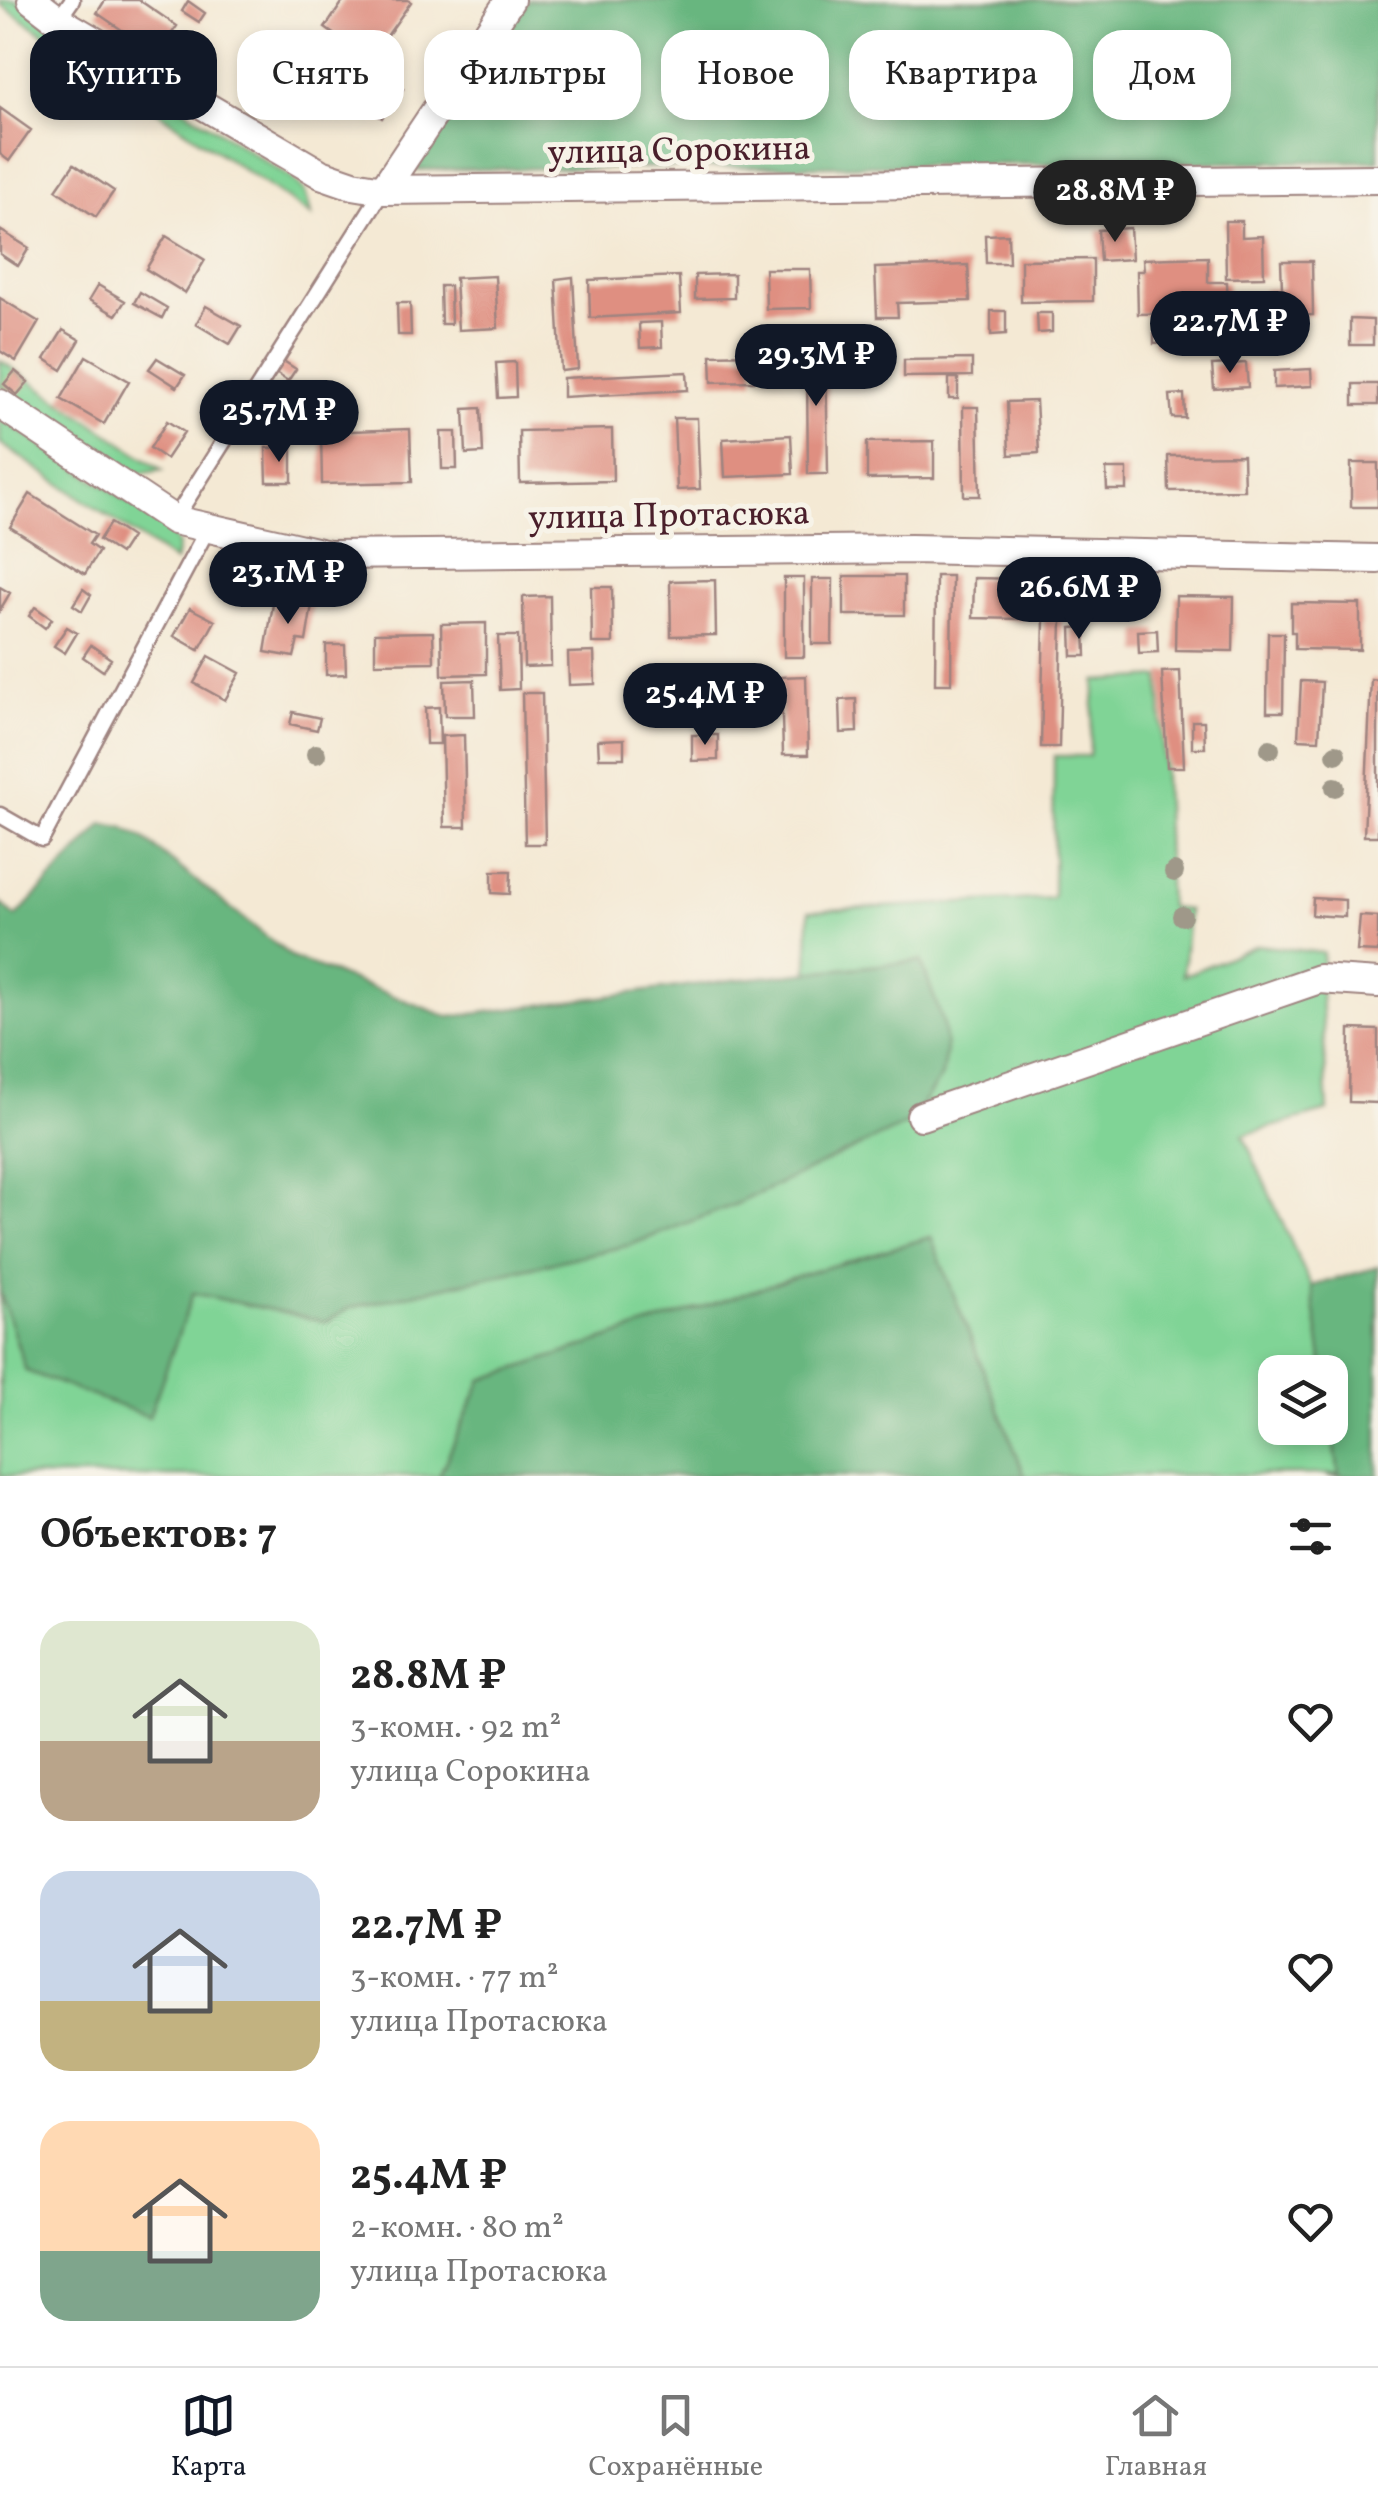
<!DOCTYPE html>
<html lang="ru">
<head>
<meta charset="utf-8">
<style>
	:root { --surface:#fff; --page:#f6f6f6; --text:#222; --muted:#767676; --line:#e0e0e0; --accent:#111827 }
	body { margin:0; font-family:Vollkorn,serif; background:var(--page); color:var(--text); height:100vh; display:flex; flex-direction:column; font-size:38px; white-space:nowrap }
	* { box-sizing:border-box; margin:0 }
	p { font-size:32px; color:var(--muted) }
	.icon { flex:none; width:55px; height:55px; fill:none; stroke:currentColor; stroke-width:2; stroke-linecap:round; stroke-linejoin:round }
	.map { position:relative; height:1476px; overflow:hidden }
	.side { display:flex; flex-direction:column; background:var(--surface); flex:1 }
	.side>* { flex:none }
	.hud { position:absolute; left:30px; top:30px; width:1320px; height:90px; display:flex; gap:20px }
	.tools { position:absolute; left:1258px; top:1355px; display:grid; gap:20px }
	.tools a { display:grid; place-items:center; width:90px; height:90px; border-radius:20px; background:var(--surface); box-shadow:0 5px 15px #0003; font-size:50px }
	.price { position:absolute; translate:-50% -85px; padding:0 22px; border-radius:35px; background:var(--accent); color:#fff; font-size:32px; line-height:65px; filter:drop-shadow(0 2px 5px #0008) }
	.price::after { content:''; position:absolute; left:50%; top:60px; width:30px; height:22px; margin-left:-15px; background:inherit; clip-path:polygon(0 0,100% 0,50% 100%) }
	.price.selected { background:#222; color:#fff }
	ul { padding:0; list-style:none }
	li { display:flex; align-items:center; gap:30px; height:250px; padding:0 40px }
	li span { display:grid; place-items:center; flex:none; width:280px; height:200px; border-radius:30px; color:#555 }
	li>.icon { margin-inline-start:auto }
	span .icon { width:120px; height:120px; fill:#fffc; stroke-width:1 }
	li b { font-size:42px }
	h2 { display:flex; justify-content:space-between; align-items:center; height:120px; padding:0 40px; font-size:42px }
	.pill { padding:0 35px; border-radius:30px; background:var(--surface); box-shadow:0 5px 15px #0003; font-size:35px; line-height:90px }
	.pill.selected { background:var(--accent); color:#fff }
	.tab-bar { display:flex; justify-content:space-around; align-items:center; height:140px; border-top:2px solid var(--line); background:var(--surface); font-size:28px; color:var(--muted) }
	.tab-bar a { display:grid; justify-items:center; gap:5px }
	.tab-bar .selected { color:var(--accent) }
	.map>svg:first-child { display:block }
	.green { fill:#80d496; stroke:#657a60; stroke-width:2.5 }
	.forest { fill:#68b67f; stroke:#596a55; stroke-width:2.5 }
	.building { fill:#df8f81 }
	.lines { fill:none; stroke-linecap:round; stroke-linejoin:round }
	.lane-casing { stroke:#9f8480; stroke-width:19 }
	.street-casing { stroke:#9f8480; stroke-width:32 }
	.lane { stroke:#fff; stroke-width:14 }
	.street { stroke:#fff; stroke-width:28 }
	.tree { fill:#9f9889 }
	.labels { text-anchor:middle; stroke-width:10; stroke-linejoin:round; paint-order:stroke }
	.street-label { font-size:35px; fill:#4a1f2b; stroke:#f7f3e8 }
</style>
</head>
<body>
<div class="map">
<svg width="1378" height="1476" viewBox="0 0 1378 1476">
	<rect width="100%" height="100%" fill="#f7f3e8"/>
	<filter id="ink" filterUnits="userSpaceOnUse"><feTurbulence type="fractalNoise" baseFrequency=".01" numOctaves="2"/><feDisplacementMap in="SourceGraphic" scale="20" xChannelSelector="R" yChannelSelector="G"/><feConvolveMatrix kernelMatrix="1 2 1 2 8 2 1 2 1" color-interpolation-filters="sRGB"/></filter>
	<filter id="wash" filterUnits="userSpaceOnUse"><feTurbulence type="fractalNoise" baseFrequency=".0048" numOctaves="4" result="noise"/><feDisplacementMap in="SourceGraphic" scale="40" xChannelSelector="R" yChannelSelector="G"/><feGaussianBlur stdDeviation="2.25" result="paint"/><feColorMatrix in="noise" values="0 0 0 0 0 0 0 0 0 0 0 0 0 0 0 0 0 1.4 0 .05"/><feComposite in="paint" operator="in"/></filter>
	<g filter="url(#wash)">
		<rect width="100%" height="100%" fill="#f4e9d4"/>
		<path class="green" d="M 0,0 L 16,0 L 291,178 L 305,192 L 312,216 L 0,4 Z
			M 0,360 L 162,470 L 127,476 L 0,386 Z
			M 0,418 L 169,528 L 178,545 L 175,562 L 0,443 Z
			M 1160,677 L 1169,907 L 1188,910 L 1183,976 L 1257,945 L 1323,953 L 1321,993 L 1328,1111 L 1243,1135 L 1311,1286 L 1324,1372 L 1275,1372 L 1275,1428 L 1330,1428 L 1330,1416 L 1339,1474 L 1025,1476 L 930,1237 L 801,1275 L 482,1380 L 439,1476 L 0,1476 L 0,1292 L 26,1371 L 193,1293 L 327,1322 L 349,1308 L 630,1245 L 736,1204 L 909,1123 L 921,961 L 808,972 L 809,911 L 1053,898 L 1054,756 L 1089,756 L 1096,681 Z"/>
		<path class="forest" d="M 528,0 L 1378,0 L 1378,161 L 411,170 Z
			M 103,824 L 123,827 L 143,838 L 293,958 L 449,1017 L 731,980 L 921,961 L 943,1022 L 946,1049 L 942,1076 L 909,1123 L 736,1204 L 630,1245 L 349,1308 L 327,1322 L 193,1293 L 149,1417 L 26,1371 L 0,1292 L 0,902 L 16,917 Z
			M 931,1237 L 1025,1476 L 439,1476 L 482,1380 L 801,1275 Z
			M 1378,1267 L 1378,1476 L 1327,1476 L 1339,1474 L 1330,1416 L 1330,1372 L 1324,1372 L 1311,1286 Z"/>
		<g id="blocks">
			<path class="building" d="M 105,0 L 139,0 L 177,26 L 157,54 L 97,13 Z
				M 344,0 L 408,0 L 411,2 L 370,60 L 325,28 Z
				M 188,1 L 205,13 L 199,22 L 182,11 Z
				M 373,69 L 403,89 L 382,118 L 353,99 Z
				M 0,108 L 31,130 L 9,161 L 0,154 Z
				M 74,164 L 114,191 L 96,217 L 56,190 Z
				M 1225,221 L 1242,221 L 1242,237 L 1263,236 L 1264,277 L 1226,278 Z
				M 1130,228 L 1132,259 L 1100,261 L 1098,230 Z
				M 0,230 L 29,248 L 18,266 L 0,254 Z
				M 1008,234 L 1009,263 L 986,263 L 985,235 Z
				M 166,236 L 205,260 L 185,293 L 146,269 Z
				M 1208,257 L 1208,282 L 1227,282 L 1228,312 L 1138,314 L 1137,271 L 1144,271 L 1143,259 Z
				M 1093,259 L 1093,301 L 1021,302 L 1021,260 Z
				M 1281,261 L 1312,261 L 1313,315 L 1264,316 L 1263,290 L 1282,289 Z
				M 968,265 L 970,301 L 897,303 L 898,317 L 877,317 L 875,268 Z
				M 765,269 L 810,269 L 811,308 L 766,309 Z
				M 734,274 L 734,298 L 695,299 L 695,275 Z
				M 495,276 L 498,328 L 458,330 L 455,278 Z
				M 679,276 L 681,313 L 590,318 L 589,280 Z
				M 573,277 L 578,369 L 561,371 L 556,279 Z
				M 98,285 L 125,301 L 116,315 L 89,300 Z
				M 440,286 L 450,286 L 451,324 L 441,324 Z
				M 140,292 L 167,308 L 162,318 L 134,303 Z
				M 0,298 L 39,322 L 16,361 L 0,351 Z
				M 397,303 L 410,303 L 411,335 L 398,335 Z
				M 206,306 L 241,326 L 230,344 L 196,324 Z
				M 991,311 L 1006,311 L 1006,334 L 991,335 Z
				M 1037,313 L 1052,313 L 1052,332 L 1038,333 Z
				M 1350,319 L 1373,320 L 1373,345 L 1350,345 Z
				M 661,322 L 662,347 L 640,348 L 639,323 Z
				M 63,330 L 80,340 L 62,370 L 45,359 Z
				M 854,330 L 854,350 L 835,350 L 835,331 Z
				M 1169,333 L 1170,343 L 1154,344 L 1154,334 Z
				M 799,334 L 800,347 L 755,349 L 754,336 Z
				M 826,351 L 828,474 L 808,474 L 807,375 L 797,375 L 797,352 Z
				M 753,354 L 754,381 L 712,382 L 711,355 Z
				M 86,356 L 129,381 L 104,424 L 61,399 Z
				M 157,358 L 185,375 L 177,387 L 149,369 Z
				M 972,359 L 972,376 L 904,377 L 904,360 Z
				M 282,360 L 296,369 L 288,381 L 274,372 Z
				M 515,362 L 516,397 L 498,398 L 496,363 Z
				M 1246,363 L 1248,387 L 1214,389 L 1212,365 Z
				M 1311,369 L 1312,386 L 1274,388 L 1274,371 Z
				M 15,371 L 28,382 L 17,395 L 4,384 Z
				M 687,372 L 688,390 L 563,397 L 563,378 Z
				M 949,378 L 958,378 L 958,399 L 949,399 Z
				M 1353,384 L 1378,384 L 1378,405 L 1353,405 Z
				M 1184,394 L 1185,418 L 1172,418 L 1170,395 Z
				M 1036,401 L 1039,453 L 1009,455 L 1007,402 Z
				M 963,407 L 978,407 L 980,496 L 964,496 Z
				M 481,408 L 483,453 L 466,454 L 464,409 Z
				M 674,418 L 697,418 L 700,489 L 677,490 Z
				M 167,421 L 184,432 L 166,459 L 150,448 Z
				M 410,429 L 412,482 L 322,484 L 321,432 Z
				M 612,429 L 613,481 L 520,483 L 519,431 Z
				M 441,432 L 456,432 L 457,469 L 442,469 Z
				M 791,435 L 793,474 L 725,477 L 723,439 Z
				M 934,441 L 934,478 L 867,479 L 867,442 Z
				M 292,447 L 292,482 L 267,482 L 266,448 Z
				M 1243,455 L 1244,490 L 1169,491 L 1168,456 Z
				M 1351,463 L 1378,463 L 1378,507 L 1351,507 Z
				M 1106,469 L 1127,469 L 1127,490 L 1107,490 Z
				M 30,494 L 95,535 L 89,544 L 99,551 L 85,574 L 10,527 Z
				M 110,523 L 131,537 L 120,554 L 99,540 Z
				M 844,576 L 904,576 L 904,615 L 844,615 Z
				M 936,576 L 952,576 L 951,684 L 935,684 Z
				M 1075,576 L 1118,579 L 1116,618 L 1073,615 Z
				M 784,578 L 804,578 L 804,657 L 784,657 Z
				M 974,578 L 1022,579 L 1022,619 L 973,618 Z
				M 812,579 L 833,579 L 832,644 L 812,644 Z
				M 715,580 L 716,635 L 671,636 L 670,581 Z
				M 0,587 L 10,593 L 0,610 Z
				M 591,587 L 612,587 L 613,643 L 592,643 Z
				M 83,589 L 91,595 L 82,611 L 73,605 Z
				M 550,596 L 551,666 L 524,667 L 523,597 Z
				M 1176,596 L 1234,597 L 1233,651 L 1175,650 Z
				M 274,598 L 312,605 L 306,641 L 298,640 L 294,657 L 265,652 Z
				M 1291,603 L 1360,604 L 1360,650 L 1295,649 L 1295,632 L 1291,632 Z
				M 35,607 L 52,619 L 45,628 L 29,616 Z
				M 190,608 L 215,621 L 199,650 L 174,636 Z
				M 1044,619 L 1062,619 L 1059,747 L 1041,747 Z
				M 486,623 L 486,674 L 442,675 L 441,624 Z
				M 67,627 L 77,633 L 65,653 L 54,646 Z
				M 1085,627 L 1086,656 L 1072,656 L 1071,628 Z
				M 1157,630 L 1158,652 L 1139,653 L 1138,631 Z
				M 433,632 L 434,662 L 375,663 L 375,633 Z
				M 1268,633 L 1284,633 L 1283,712 L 1267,712 Z
				M 498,636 L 518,636 L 519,689 L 500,690 Z
				M 91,645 L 111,659 L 103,671 L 83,657 Z
				M 326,645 L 345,645 L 346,674 L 326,675 Z
				M 594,652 L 595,684 L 569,685 L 568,653 Z
				M 209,656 L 240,673 L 225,700 L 194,683 Z
				M 1180,671 L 1184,767 L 1167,767 L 1162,672 Z
				M 806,676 L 808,755 L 783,755 L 781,677 Z
				M 1371,679 L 1378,680 L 1378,836 L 1364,836 Z
				M 474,680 L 475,716 L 445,716 L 444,681 Z
				M 1301,681 L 1322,682 L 1319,740 L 1298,739 Z
				M 522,693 L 542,693 L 545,844 L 525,844 Z
				M 856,699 L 857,732 L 841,733 L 840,700 Z
				M 439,707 L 440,744 L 426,744 L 425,708 Z
				M 293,712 L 320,718 L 317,730 L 290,724 Z
				M 1192,721 L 1204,721 L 1205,748 L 1192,748 Z
				M 464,735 L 466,827 L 444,827 L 442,736 Z
				M 692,735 L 718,735 L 718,760 L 692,761 Z
				M 624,739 L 624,758 L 599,758 L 598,740 Z
				M 492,871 L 511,871 L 510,894 L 492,893 Z
				M 1313,898 L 1345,900 L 1345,917 L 1312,915 Z
				M 1360,916 L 1378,917 L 1378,952 L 1357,951 Z
				M 1350,1029 L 1378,1030 L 1378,1103 L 1349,1102 Z"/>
		</g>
	</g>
	<g filter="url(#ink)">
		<use href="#blocks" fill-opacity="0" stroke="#9f8480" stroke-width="2.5"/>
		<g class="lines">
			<g class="lane-casing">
				<path id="lane" d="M 58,20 L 72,0
					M 174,520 L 383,190
					M 0,815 L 42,839 L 208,528"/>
			</g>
			<g class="street-casing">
				<path id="street" d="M 32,0 L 58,20 L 321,174 L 353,185 L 383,190 L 1378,179
					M 383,190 L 510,0
					M 0,404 L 174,520 L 329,555 L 911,549 L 1378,559
					M 921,1116 L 1319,979 L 1378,983"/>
			</g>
			<use href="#lane" class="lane"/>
			<use href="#street" class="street"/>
		</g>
		<g class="tree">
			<circle cx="1270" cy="749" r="10"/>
			<circle cx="316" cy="754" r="10"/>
			<circle cx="1336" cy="754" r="10"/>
			<circle cx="1335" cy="787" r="10"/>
			<circle cx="1174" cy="872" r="10"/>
			<circle cx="1182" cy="916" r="10"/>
		</g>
	</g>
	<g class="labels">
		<g class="street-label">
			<text transform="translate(679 149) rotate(-1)" y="12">улица Сорокина</text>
			<text transform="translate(669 514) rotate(-1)" y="12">улица Протасюка</text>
		</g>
	</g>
</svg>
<div class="tools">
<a><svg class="icon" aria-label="layers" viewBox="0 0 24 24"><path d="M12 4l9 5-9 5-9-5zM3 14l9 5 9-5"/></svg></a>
</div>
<b class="price selected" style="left:1115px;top:245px">28.8M ₽</b>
<b class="price" style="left:1230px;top:376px">22.7M ₽</b>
<b class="price" style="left:816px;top:409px">29.3M ₽</b>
<b class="price" style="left:279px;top:465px">25.7M ₽</b>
<b class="price" style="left:288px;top:627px">23.1M ₽</b>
<b class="price" style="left:1079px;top:642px">26.6M ₽</b>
<b class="price" style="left:705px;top:748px">25.4M ₽</b>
<div class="hud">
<a class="pill selected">Купить</a>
<a class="pill">Снять</a>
<a class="pill">Фильтры</a>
<a class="pill">Новое</a>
<a class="pill">Квартира</a>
<a class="pill">Дом</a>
</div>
</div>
<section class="side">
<h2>Объектов: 7<svg class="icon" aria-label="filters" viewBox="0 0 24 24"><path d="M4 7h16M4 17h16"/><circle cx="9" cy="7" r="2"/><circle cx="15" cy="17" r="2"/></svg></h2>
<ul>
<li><span style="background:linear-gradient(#dfe7d0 60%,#b9a48a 0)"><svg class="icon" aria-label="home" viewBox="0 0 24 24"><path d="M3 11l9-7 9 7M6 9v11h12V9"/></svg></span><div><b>28.8M ₽</b><p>3-комн. · 92 m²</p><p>улица Сорокина</p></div><svg class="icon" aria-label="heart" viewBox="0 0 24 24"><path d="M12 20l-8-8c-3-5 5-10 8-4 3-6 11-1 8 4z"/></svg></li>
<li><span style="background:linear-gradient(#c9d6e8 65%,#c2b280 0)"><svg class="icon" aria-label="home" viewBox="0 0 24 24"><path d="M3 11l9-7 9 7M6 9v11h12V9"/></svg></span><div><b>22.7M ₽</b><p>3-комн. · 77 m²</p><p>улица Протасюка</p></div><svg class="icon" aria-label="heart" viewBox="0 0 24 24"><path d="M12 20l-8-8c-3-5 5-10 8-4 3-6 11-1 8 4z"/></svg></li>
<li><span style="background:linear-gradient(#ffd9b3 65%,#7fa58c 0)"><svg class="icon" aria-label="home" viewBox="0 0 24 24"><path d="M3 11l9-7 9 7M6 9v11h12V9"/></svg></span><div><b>25.4M ₽</b><p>2-комн. · 80 m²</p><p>улица Протасюка</p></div><svg class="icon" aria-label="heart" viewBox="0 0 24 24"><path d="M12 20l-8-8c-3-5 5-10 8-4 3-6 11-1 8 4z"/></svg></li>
</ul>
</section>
<nav class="tab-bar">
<a class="selected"><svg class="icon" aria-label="map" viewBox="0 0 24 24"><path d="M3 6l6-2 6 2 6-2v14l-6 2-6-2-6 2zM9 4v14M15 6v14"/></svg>Карта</a>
<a><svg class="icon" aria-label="saved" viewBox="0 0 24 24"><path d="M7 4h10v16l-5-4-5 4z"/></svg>Сохранённые</a>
<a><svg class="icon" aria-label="home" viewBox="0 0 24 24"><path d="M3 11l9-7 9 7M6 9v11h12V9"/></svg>Главная</a>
</nav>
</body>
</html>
